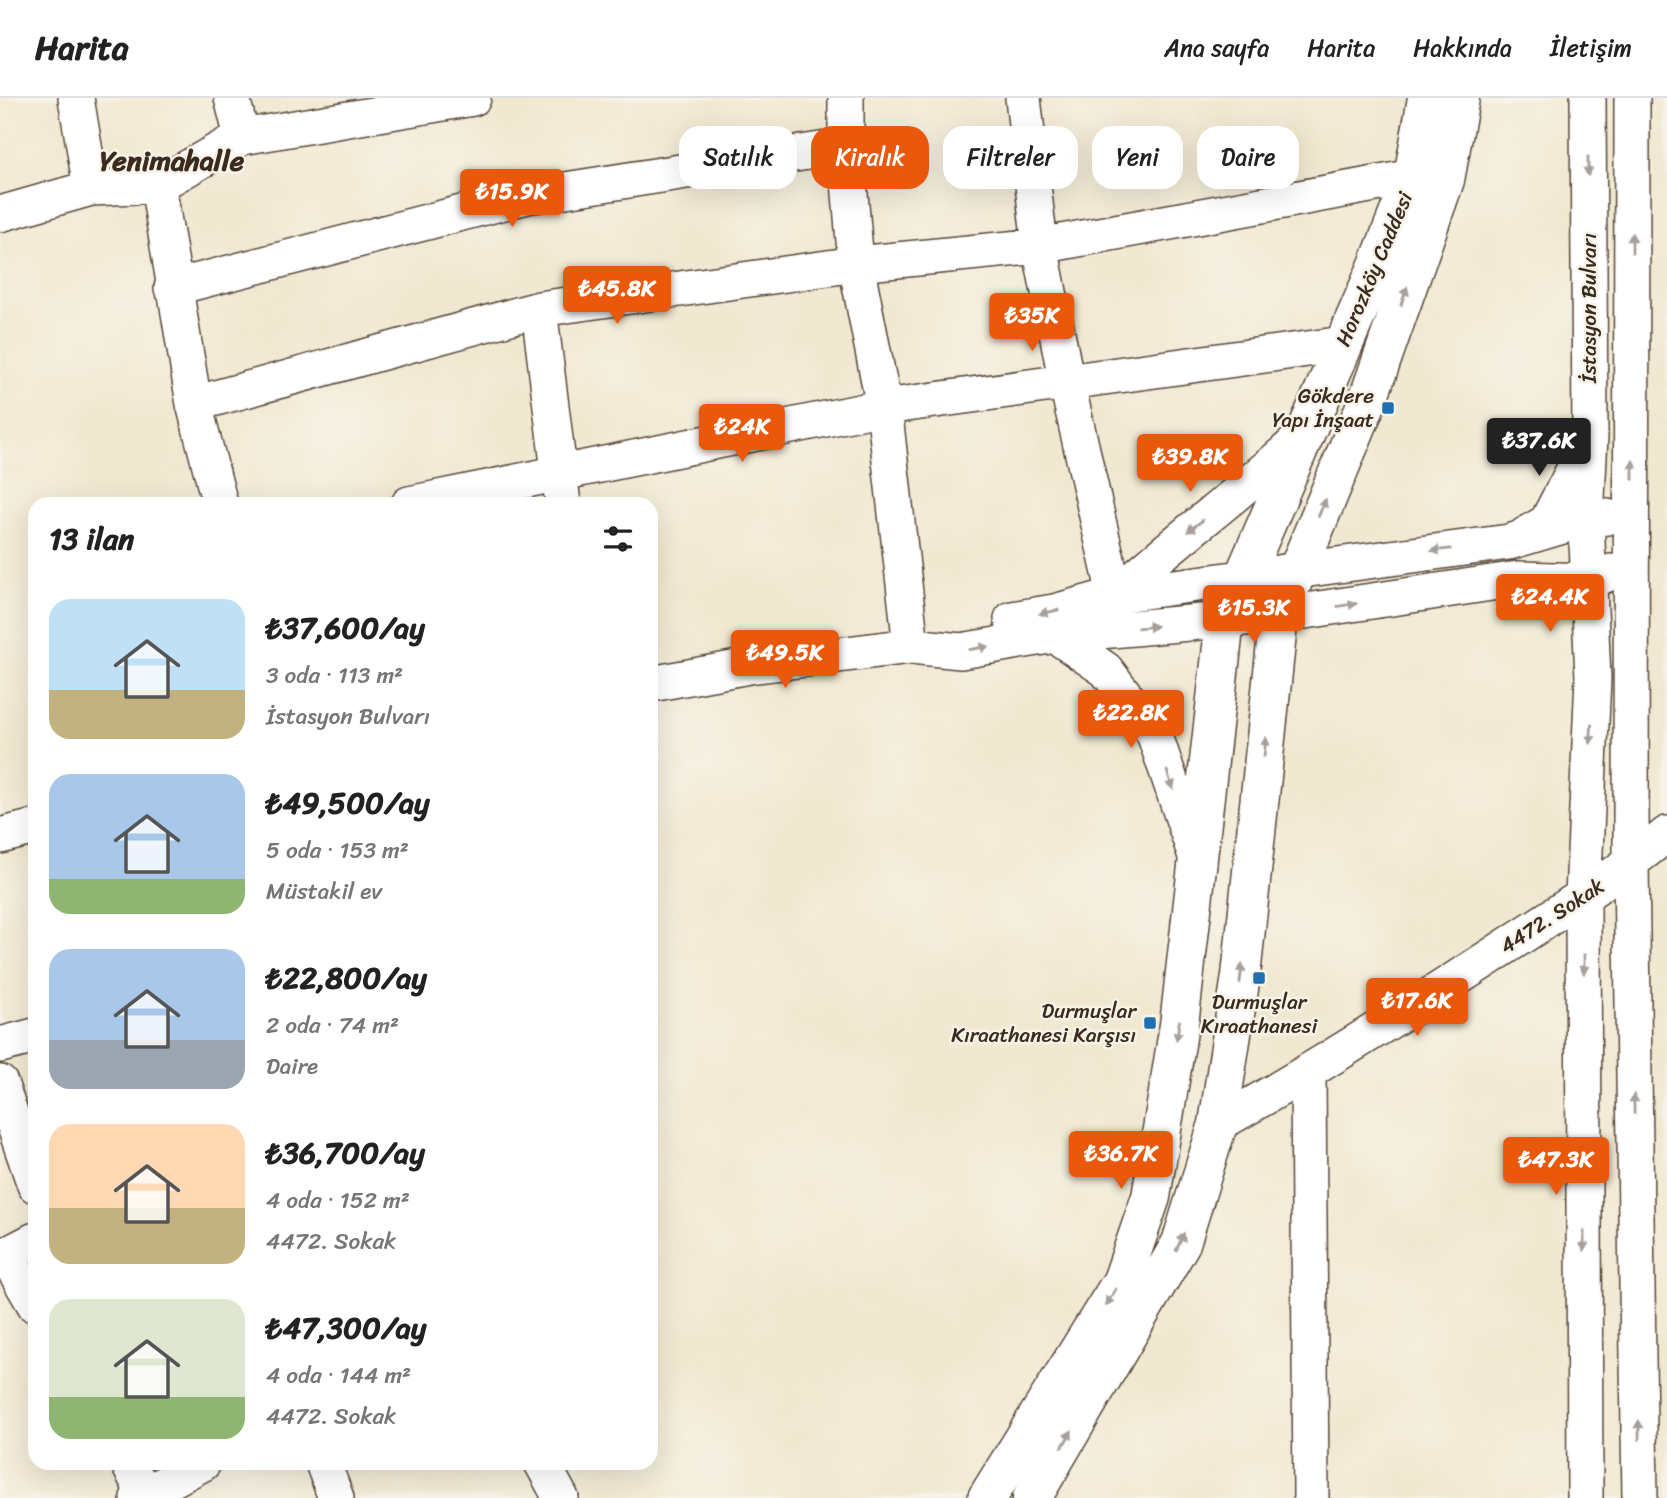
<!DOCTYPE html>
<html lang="tr">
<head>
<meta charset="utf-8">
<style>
	:root { --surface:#fff; --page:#f6f6f6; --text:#222; --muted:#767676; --line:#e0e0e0; --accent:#ea580c }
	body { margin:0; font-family:Sriracha,sans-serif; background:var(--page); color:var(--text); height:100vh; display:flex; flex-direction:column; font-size:26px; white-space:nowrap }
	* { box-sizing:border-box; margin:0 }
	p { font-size:23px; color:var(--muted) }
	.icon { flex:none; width:38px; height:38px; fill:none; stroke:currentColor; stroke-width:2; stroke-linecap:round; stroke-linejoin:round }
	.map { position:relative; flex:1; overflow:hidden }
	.side { position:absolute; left:28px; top:399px; width:630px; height:973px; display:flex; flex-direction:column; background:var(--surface); border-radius:21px; box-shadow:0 7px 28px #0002 }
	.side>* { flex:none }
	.guide { position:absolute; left:679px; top:28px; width:665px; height:63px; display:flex; gap:14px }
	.price { position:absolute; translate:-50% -60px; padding:0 16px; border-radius:7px; background:var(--accent); color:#fff; font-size:23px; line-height:46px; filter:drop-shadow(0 2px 4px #0008) }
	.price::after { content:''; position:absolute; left:50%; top:42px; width:21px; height:16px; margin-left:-10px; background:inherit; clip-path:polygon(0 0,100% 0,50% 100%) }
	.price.selected { background:#222; color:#fff }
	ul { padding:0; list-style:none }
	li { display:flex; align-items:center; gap:21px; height:175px; padding:0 21px }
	li span { display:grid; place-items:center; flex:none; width:196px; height:140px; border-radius:21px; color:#555 }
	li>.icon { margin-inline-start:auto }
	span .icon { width:84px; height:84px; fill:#fffc; stroke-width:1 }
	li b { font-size:30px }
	h2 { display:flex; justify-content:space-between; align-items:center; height:84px; padding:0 21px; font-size:30px }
	.tag { padding:0 24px; border-radius:21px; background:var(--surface); box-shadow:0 7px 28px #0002; font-size:24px; line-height:63px }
	.tag.selected { background:var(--accent); color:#fff }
	header { display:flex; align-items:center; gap:42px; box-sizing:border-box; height:98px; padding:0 35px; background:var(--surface); border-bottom:2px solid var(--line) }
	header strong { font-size:33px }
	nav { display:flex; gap:38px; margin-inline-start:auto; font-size:24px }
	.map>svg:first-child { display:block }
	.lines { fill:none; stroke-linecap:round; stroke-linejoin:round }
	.minor-casing { stroke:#564639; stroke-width:38 }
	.major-casing { stroke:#564639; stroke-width:41 }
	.minor { stroke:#fff; stroke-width:35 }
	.major { stroke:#fff; stroke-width:38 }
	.oneway { fill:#a79f9a }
	.poi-dot { fill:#1f6fb2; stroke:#f7f3e8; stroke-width:2.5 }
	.labels { text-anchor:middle; stroke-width:5; stroke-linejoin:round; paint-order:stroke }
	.street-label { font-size:21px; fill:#3b2a1e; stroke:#f7f3e8 }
	.poi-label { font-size:21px; fill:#3b2a1e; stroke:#f7f3e8; text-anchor:end }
	.district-label { font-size:28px; font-weight:bold; fill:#3b2a1e; stroke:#f7f3e8 }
</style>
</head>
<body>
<header>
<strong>Harita</strong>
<nav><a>Ana sayfa</a><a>Harita</a><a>Hakkında</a><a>İletişim</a></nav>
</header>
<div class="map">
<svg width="1667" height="1400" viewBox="0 0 1667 1400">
	<rect width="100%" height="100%" fill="#f7f3e8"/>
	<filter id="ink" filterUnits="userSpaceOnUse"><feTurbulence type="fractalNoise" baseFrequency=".0143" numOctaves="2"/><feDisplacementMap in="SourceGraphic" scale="14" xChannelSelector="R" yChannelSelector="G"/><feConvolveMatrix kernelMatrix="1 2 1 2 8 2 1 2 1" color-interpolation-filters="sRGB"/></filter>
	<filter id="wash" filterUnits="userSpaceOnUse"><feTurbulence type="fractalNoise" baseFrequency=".00686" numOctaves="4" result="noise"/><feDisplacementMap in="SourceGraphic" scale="28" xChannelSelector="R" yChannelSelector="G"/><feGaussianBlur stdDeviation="1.57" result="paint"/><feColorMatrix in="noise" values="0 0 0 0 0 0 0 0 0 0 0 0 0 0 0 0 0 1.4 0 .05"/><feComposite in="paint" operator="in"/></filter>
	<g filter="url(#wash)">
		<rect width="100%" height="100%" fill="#f0e8d0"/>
	</g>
	<g filter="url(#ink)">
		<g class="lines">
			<g class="minor-casing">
				<path id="minor" d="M 76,0 L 91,90
					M 232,0 L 242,39
					M 846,0 L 846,48 L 856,166 L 884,309 L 911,548
					M 1023,0 L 1040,148 L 1067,286 L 1115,497
					M 1632,0 L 1631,766 L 1640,1400
					M 158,87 L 194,306 L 220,406
					M 0,116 L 91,90 L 158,87 L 242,39 L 473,0
					M 172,190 L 527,98 L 846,48
					M 539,211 L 563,406
					M 194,306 L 539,211 L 856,166 L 1040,148 L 1413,79
					M 409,406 L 884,309 L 1344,246
					M 1525,437 L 1547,424 L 1583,354
					M 1115,497 C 1176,441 1244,393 1304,337
					M 1012,521 L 1054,514 L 1115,497 L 1509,444 L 1586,421 L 1607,419
					M 1055,537 L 1106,572 L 1154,635 L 1199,767
					M 651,586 L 749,568 L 911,548 L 961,553 L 1055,537 L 1279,517 L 1518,481 L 1592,483 L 1611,474
					M 0,738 L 35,729
					M 0,947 L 35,938
					M 1308,976 L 1311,1400
					M 0,985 L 35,1087
					M 1218,1026 C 1313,973 1404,915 1496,855 C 1554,817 1613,780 1667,736
					M 6,1157 L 35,1207
					M 0,1160 L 35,1142
					M 128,1365 L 147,1400
					M 323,1365 L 336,1400
					M 542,1365 L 561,1400
					M 138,1400 L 203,1365
					M 1585,1400 L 1583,798 L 1593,580 L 1586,421 L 1590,338 L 1588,0"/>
			</g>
			<g class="major-casing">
				<path id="major" d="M 987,1400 L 1122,1183 L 1151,1099 L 1179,927 L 1225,522 L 1378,167 L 1413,79 L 1427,0
					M 1032,1400 L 1181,1145 L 1218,1026 L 1241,878 L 1279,517 L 1367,304 L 1445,82 L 1460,0"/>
			</g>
			<use href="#minor" class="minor"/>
			<use href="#major" class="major"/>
		</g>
		<defs><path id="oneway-solid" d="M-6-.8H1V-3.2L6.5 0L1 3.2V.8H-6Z" transform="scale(1.75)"/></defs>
		<g class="oneway">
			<use href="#oneway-solid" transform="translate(1588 68) rotate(90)"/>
			<use href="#oneway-solid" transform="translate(1632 145) rotate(-90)"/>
			<use href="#oneway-solid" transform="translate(1404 198) rotate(-71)"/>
			<use href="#oneway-solid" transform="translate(1633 372) rotate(-90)"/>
			<use href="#oneway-solid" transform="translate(1322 410) rotate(-67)"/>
			<use href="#oneway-solid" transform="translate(1195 428) rotate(142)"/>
			<use href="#oneway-solid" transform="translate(1441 452) rotate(174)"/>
			<use href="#oneway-solid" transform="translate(1347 507) rotate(-9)"/>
			<use href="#oneway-solid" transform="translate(1049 514) rotate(169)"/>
			<use href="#oneway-solid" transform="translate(1147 529) rotate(-5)"/>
			<use href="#oneway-solid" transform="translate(979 550) rotate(-10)"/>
			<use href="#oneway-solid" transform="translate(1591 636) rotate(93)"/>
			<use href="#oneway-solid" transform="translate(1265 649) rotate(-84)"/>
			<use href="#oneway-solid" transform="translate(1170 682) rotate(71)"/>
			<use href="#oneway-solid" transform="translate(1584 866) rotate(90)"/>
			<use href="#oneway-solid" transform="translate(1241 876) rotate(-83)"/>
			<use href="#oneway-solid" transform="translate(1178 932) rotate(99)"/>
			<use href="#oneway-solid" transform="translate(1634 1006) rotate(-91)"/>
			<use href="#oneway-solid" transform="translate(1584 1143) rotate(90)"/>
			<use href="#oneway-solid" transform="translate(1180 1144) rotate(-66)"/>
			<use href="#oneway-solid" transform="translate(1111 1199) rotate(122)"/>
			<use href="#oneway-solid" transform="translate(1639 1332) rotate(-91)"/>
			<use href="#oneway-solid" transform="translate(1067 1341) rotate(-60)"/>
		</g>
	</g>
	<g class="poi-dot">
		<rect x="1381" y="303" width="14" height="14" rx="3.5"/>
		<rect x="1252" y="873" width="14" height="14" rx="3.5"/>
		<rect x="1143" y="918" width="14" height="14" rx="3.5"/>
	</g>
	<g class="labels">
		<g class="street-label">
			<text transform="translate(1374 171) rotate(-67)" y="7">Horozköy Caddesi</text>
			<text transform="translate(1589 210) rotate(-90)" y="7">İstasyon Bulvarı</text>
			<text transform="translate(1552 818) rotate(-33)" y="7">4472. Sokak</text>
		</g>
		<g class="poi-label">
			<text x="1374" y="305">Gökdere<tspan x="1374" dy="24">Yapı İnşaat</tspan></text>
			<text x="1259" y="911" text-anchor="middle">Durmuşlar<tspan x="1259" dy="24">Kıraathanesi</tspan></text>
			<text x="1136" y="920">Durmuşlar<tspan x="1136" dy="24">Kıraathanesi Karşısı</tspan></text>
		</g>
		<g class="district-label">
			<text x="172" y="72">Yenimahalle</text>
		</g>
	</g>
</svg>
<b class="price" style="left:512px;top:131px">₺15.9K</b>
<b class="price" style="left:617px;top:228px">₺45.8K</b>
<b class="price" style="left:1032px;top:255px">₺35K</b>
<b class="price" style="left:742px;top:366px">₺24K</b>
<b class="price selected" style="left:1539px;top:380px">₺37.6K</b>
<b class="price" style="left:1190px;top:396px">₺39.8K</b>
<b class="price" style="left:1550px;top:536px">₺24.4K</b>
<b class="price" style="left:1254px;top:547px">₺15.3K</b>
<b class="price" style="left:785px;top:592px">₺49.5K</b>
<b class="price" style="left:1131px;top:652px">₺22.8K</b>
<b class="price" style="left:1417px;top:940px">₺17.6K</b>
<b class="price" style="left:1121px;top:1093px">₺36.7K</b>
<b class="price" style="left:1556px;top:1099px">₺47.3K</b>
<div class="guide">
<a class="tag">Satılık</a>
<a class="tag selected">Kiralık</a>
<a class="tag">Filtreler</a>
<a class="tag">Yeni</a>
<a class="tag">Daire</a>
</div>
<section class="side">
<h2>13 ilan<svg class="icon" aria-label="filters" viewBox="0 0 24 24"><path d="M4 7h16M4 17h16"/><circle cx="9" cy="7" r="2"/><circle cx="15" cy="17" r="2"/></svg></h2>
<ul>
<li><span style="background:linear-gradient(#bfe0f5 65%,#c2b280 0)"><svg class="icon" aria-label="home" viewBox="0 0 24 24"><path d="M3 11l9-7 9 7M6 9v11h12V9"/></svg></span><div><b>₺37,600/ay</b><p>3 oda · 113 m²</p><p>İstasyon Bulvarı</p></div></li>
<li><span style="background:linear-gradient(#a9c7e8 75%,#8fb573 0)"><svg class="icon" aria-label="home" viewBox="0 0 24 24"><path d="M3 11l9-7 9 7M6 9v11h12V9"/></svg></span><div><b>₺49,500/ay</b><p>5 oda · 153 m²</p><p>Müstakil ev</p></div></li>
<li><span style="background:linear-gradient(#a9c7e8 65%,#9aa5b1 0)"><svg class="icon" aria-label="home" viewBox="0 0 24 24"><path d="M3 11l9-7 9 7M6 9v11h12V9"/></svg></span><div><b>₺22,800/ay</b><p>2 oda · 74 m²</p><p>Daire</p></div></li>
<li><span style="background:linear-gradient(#ffd9b3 60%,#c2b280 0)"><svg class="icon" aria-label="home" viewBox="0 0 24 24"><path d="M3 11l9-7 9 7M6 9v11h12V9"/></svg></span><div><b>₺36,700/ay</b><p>4 oda · 152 m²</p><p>4472. Sokak</p></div></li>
<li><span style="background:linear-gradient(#dfe7d0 70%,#8fb573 0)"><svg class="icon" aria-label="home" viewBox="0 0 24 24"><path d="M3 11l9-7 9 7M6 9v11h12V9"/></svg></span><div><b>₺47,300/ay</b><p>4 oda · 144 m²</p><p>4472. Sokak</p></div></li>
</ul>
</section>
</div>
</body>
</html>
